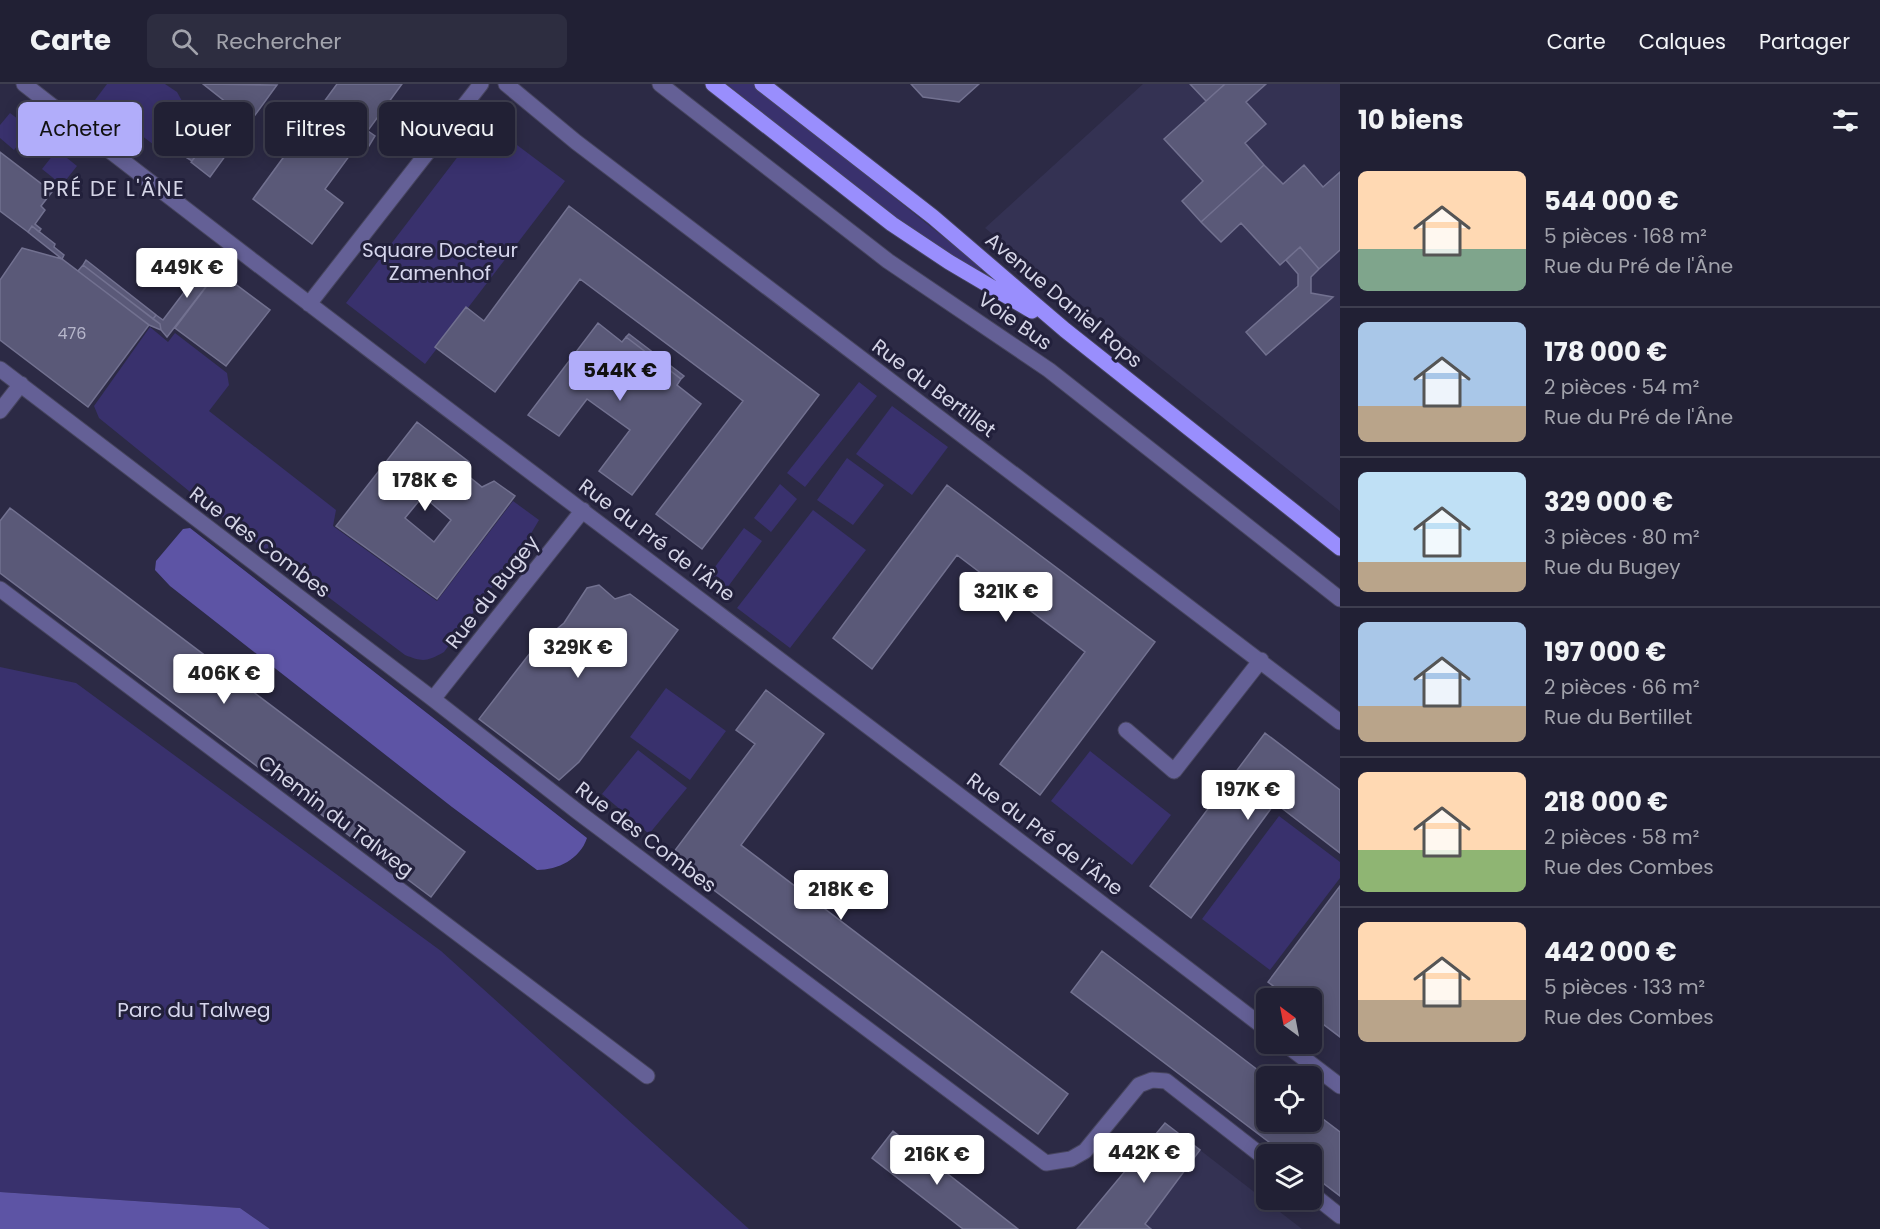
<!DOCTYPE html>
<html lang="fr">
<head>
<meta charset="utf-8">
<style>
	:root { --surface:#212034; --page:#2d2d40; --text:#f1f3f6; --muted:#a2a3ac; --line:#3e3e4f; --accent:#b1adfa }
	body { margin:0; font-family:Poppins,sans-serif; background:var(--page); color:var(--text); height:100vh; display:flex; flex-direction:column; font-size:22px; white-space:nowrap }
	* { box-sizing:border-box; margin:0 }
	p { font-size:20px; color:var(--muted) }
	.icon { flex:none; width:33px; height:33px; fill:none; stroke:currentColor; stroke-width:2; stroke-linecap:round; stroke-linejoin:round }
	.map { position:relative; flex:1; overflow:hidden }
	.sheet { display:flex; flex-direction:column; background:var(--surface); width:540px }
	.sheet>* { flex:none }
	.top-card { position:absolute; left:18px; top:18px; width:570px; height:54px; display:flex; gap:12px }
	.needle { width:39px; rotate:328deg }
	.tools { position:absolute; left:1256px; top:904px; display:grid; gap:12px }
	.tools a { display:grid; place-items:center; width:66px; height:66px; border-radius:9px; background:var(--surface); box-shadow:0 3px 15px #0003,0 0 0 2px var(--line); font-size:30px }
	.price { position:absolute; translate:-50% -51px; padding:0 14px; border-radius:6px; background:#fff; color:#222; font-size:20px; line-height:39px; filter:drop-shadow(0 2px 3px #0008) }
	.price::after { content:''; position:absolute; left:50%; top:36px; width:18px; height:14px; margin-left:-9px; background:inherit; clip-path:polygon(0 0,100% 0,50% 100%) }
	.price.on { background:var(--accent); color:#111 }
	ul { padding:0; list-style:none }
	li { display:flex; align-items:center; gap:18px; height:150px; padding:0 18px }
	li+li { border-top:2px solid var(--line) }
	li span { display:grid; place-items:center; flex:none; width:168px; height:120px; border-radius:9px; color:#555 }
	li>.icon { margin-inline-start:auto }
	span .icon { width:72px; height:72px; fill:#fffc; stroke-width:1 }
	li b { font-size:26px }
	h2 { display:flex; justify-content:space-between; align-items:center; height:72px; padding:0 18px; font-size:26px }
	.pill { padding:0 21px; border-radius:9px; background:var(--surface); box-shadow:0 3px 15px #0003,0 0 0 2px var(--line); font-size:21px; line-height:54px }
	.pill.on { background:var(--accent); color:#111 }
	header { display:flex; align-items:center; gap:36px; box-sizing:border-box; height:84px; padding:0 30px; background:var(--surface); border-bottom:2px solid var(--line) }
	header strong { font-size:28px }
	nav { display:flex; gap:33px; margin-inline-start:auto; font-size:21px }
	.search { width:420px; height:54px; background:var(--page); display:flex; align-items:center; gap:15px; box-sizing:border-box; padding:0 21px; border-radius:9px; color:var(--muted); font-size:22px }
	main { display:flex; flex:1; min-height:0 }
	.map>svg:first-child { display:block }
	.built { fill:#343253 }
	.green { fill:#39316d }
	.forest { fill:#5d54a5 }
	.building { fill:#5a5978; stroke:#727190; stroke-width:1.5; fill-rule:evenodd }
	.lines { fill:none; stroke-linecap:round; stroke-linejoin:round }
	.minor-casing { stroke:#47455f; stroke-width:17 }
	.major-casing { stroke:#47455f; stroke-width:17 }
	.minor { stroke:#646096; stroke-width:15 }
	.major { stroke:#998efd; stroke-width:15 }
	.labels { text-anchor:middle; stroke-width:6; stroke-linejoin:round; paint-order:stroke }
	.number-label { font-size:16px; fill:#b6b6cb }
	.park-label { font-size:20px; fill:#d6d6ed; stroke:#22203b }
	.street-label { font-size:20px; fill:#d5d5e7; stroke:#22203b }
	.neighbourhood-label { font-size:21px; letter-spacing:1.5px; fill:#d5d5e7; stroke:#22203b }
</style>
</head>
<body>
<header>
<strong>Carte</strong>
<div class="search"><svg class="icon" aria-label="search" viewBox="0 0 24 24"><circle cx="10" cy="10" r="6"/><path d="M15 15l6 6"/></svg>Rechercher</div>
<nav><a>Carte</a><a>Calques</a><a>Partager</a></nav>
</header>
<main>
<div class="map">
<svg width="1340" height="1145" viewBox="0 0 1340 1145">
	<rect width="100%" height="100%" fill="#2c2a45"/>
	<path class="built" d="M 1143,0 L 1340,0 L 1340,427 L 985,144 Z
		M 1200,1066 L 1302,1145 L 1077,1145 Z"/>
	<path class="green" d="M 107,0 L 165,0 L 177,8 L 182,17 L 182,24 L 154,61 L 95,16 Z
		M 727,0 L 753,0 L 982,184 L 979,188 L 896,136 Z
		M 10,29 L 31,45 L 14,66 L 0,54 L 0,41 Z
		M 485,37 L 565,97 L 425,280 L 346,219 Z
		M 57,66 L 77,82 L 62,101 L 42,85 Z
		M 150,243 L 168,258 L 175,249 L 227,289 L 229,301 L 209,327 L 336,426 L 333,442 L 437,517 L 513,417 L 539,436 L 529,453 L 444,568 C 426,578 423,578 405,571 L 205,420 L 99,334 L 94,322 Z
		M 859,298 L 877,312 L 805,403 L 787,389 Z
		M 892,322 L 948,363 L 912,411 L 856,370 Z
		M 847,374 L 884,401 L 853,441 L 817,416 Z
		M 780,400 L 797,415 L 771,448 L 754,434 Z
		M 813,426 L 866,466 L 790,564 L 737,524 Z
		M 744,444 L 762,457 L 721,512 L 703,499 Z
		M 0,583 L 76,599 L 441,867 L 749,1145 L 270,1145 L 240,1124 L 0,1108 Z
		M 666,604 L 726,647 L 690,696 L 630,653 Z
		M 638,666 L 687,704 L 649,750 L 602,710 Z
		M 1090,667 L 1171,731 L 1132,781 L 1051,717 Z
		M 1279,732 L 1340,778 L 1340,794 L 1270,886 L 1202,835 Z"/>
	<path class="forest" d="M 190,444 L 587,754 C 580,775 558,786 537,786 L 452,723 L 170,502 L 155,486 L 156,477 L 183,445 Z
		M 0,1108 L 240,1124 L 270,1145 L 0,1145 Z"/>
	<path class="building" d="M 203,0 L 277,1 L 210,93 L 191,78 L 232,23 Z
		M 337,0 L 402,0 L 325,105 L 343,119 L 312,160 L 253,115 Z
		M 911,0 L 979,0 L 959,18 L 923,13 Z
		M 1190,0 L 1225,0 L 1206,17 Z
		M 1225,0 L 1266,0 L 1246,18 L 1266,40 L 1245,59 L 1264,81 L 1201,138 L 1182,117 L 1203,97 L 1164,55 Z
		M 225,17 L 232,23 L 192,77 L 184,72 Z
		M 368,47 L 375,52 L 369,62 L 361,56 Z
		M 0,68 L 52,108 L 41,122 L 45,126 L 35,140 L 41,145 L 39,148 L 32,142 L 28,148 L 0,127 Z
		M 1264,81 L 1283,100 L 1304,81 L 1323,103 L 1340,88 L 1340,166 L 1319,185 L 1300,163 L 1280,181 L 1241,139 L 1221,158 L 1201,138 Z
		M 569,122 L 819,311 L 702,465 L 656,430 L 743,317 L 580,195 L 495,308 L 435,263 L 466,223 L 484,237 Z
		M 32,142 L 55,160 L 54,163 L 64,171 L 62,175 L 28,148 Z
		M 1300,163 L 1319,185 L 1311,193 L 1311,209 L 1333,213 L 1266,271 L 1246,248 L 1298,202 L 1298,190 L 1286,176 Z
		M 22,164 L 62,175 L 149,241 L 88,323 L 0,256 L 0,196 Z
		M 86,176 L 156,231 L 153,235 L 83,181 Z
		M 207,178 L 218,187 L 167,253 L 161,246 L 160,240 L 153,235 L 156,231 L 163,236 Z
		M 83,181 L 160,240 L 161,246 L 149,241 L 78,187 Z
		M 218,187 L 270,226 L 226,282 L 175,244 Z
		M 598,239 L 622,258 L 626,253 L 681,295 L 677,301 L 701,320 L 632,411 L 599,387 L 630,346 L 587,315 L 559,352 L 528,331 Z
		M 629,250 L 684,292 L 681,295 L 626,253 Z
		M 417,338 L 469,378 L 462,387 L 482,403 L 494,397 L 515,412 L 437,515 L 336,442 ZM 423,412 L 451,436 L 434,458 L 405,434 Z
		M 947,401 L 1155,558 L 1040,711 L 1000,680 L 1085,568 L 957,471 L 872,585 L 833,554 Z
		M 10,424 L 465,768 L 431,813 L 0,489 L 0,437 Z
		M 599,501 L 615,515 L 630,510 L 678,546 L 579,678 L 559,696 L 479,635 L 534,564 L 564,539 L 587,504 Z
		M 766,606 L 824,650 L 741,761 L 1068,1010 L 1038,1050 L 670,773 L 755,660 L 736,646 Z
		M 1265,649 L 1340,706 L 1340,769 L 1275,719 L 1191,834 L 1150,802 Z
		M 1340,802 L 1340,953 L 1311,931 L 1311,915 L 1290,915 L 1268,898 Z
		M 1102,867 L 1267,993 L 1266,1038 L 1311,1038 L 1311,1026 L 1340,1048 L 1340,1112 L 1311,1090 L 1311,1071 L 1286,1071 L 1071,908 Z
		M 1165,1039 L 1200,1066 L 1145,1140 L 1151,1145 L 1077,1145 Z
		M 893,1047 L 1018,1145 L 963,1145 L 872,1074 Z"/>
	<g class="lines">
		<g class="minor-casing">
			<path id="minor" d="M 24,0 C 434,320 854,628 1266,945
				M 506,0 L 576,58 L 1340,638
				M 660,0 L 888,177 L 1049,286 L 1340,515
				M 309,220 L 481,0
				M 0,285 L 433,615 L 578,728 L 1046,1079 L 1071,1075 L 1085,1067 L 1139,1001 L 1152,996 L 1166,997 L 1266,1075
				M 0,327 L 21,300
				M 0,505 L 647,992
				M 433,615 L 583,426
				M 1126,646 L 1174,687 L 1261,576
				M 1285,960 L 1340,1002
				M 1311,1109 L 1340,1132"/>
		</g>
		<g class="major-casing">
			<path id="major" d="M 713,0 L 892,140 L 949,178 L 1032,227
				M 762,0 L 933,133 L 1065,246 L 1340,464"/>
		</g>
		<use href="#minor" class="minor"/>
		<use href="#major" class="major"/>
	</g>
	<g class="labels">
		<g class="number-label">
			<text x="72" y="255">476</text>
		</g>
		<g class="park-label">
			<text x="440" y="173">Square Docteur<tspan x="440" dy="23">Zamenhof</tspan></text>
			<text x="194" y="933">Parc du Talweg</text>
		</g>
		<g class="street-label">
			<text transform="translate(1064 216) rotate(40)" y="7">Avenue Daniel Rops</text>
			<text transform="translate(1015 237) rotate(35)" y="7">Voie Bus</text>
			<text transform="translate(934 304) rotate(37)" y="7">Rue du Bertillet</text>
			<text transform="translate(657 456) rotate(37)" y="7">Rue du Pré de l'Âne</text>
			<text transform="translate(260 458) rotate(37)" y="7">Rue des Combes</text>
			<text transform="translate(492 508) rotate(-52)" y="7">Rue du Bugey</text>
			<text transform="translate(336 732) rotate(37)" y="7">Chemin du Talweg</text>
			<text transform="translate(1045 750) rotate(37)" y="7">Rue du Pré de l'Âne</text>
			<text transform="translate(646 753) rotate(37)" y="7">Rue des Combes</text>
		</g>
		<g class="neighbourhood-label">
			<text x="114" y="112">PRÉ DE L'ÂNE</text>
		</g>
	</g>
</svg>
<div class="tools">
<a><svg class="needle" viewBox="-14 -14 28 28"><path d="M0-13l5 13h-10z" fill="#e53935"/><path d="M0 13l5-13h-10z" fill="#a2a3ac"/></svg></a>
<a><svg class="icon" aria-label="locate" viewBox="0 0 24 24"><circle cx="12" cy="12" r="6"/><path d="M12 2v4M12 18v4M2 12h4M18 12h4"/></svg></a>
<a><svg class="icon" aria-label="layers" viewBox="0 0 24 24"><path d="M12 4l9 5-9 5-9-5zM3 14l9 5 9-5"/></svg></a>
</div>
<b class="price" style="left:187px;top:215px">449K €</b>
<b class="price on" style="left:620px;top:318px">544K €</b>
<b class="price" style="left:425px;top:428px">178K €</b>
<b class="price" style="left:1006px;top:539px">321K €</b>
<b class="price" style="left:578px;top:595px">329K €</b>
<b class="price" style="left:224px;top:621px">406K €</b>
<b class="price" style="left:1248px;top:737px">197K €</b>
<b class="price" style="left:841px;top:837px">218K €</b>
<b class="price" style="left:1144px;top:1100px">442K €</b>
<b class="price" style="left:937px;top:1102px">216K €</b>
<div class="top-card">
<a class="pill on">Acheter</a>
<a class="pill">Louer</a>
<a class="pill">Filtres</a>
<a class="pill">Nouveau</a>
</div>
</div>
<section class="sheet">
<h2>10 biens<svg class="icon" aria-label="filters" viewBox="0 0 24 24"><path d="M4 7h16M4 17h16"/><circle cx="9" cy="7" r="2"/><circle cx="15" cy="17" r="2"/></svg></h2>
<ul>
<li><span style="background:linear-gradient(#ffd9b3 65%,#7fa58c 0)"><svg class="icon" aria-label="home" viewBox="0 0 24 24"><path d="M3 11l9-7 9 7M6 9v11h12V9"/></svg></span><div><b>544 000 €</b><p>5 pièces · 168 m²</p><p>Rue du Pré de l'Âne</p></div></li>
<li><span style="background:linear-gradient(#a9c7e8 70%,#b9a48a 0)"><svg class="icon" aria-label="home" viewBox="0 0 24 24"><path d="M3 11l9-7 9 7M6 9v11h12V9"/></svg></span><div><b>178 000 €</b><p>2 pièces · 54 m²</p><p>Rue du Pré de l'Âne</p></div></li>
<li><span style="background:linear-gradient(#bfe0f5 75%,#b9a48a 0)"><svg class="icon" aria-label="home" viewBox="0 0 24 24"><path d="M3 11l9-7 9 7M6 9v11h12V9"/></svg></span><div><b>329 000 €</b><p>3 pièces · 80 m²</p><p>Rue du Bugey</p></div></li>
<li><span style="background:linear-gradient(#a9c7e8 70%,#b9a48a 0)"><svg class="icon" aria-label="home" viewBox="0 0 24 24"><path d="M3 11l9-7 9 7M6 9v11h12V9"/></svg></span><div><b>197 000 €</b><p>2 pièces · 66 m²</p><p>Rue du Bertillet</p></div></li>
<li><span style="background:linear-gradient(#ffd9b3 65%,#8fb573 0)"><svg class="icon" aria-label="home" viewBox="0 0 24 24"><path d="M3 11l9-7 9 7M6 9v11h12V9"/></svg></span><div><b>218 000 €</b><p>2 pièces · 58 m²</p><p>Rue des Combes</p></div></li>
<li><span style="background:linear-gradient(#ffd9b3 65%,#b9a48a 0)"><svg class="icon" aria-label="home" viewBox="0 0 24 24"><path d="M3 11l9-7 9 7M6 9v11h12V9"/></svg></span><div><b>442 000 €</b><p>5 pièces · 133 m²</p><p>Rue des Combes</p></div></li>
</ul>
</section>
</main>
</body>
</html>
